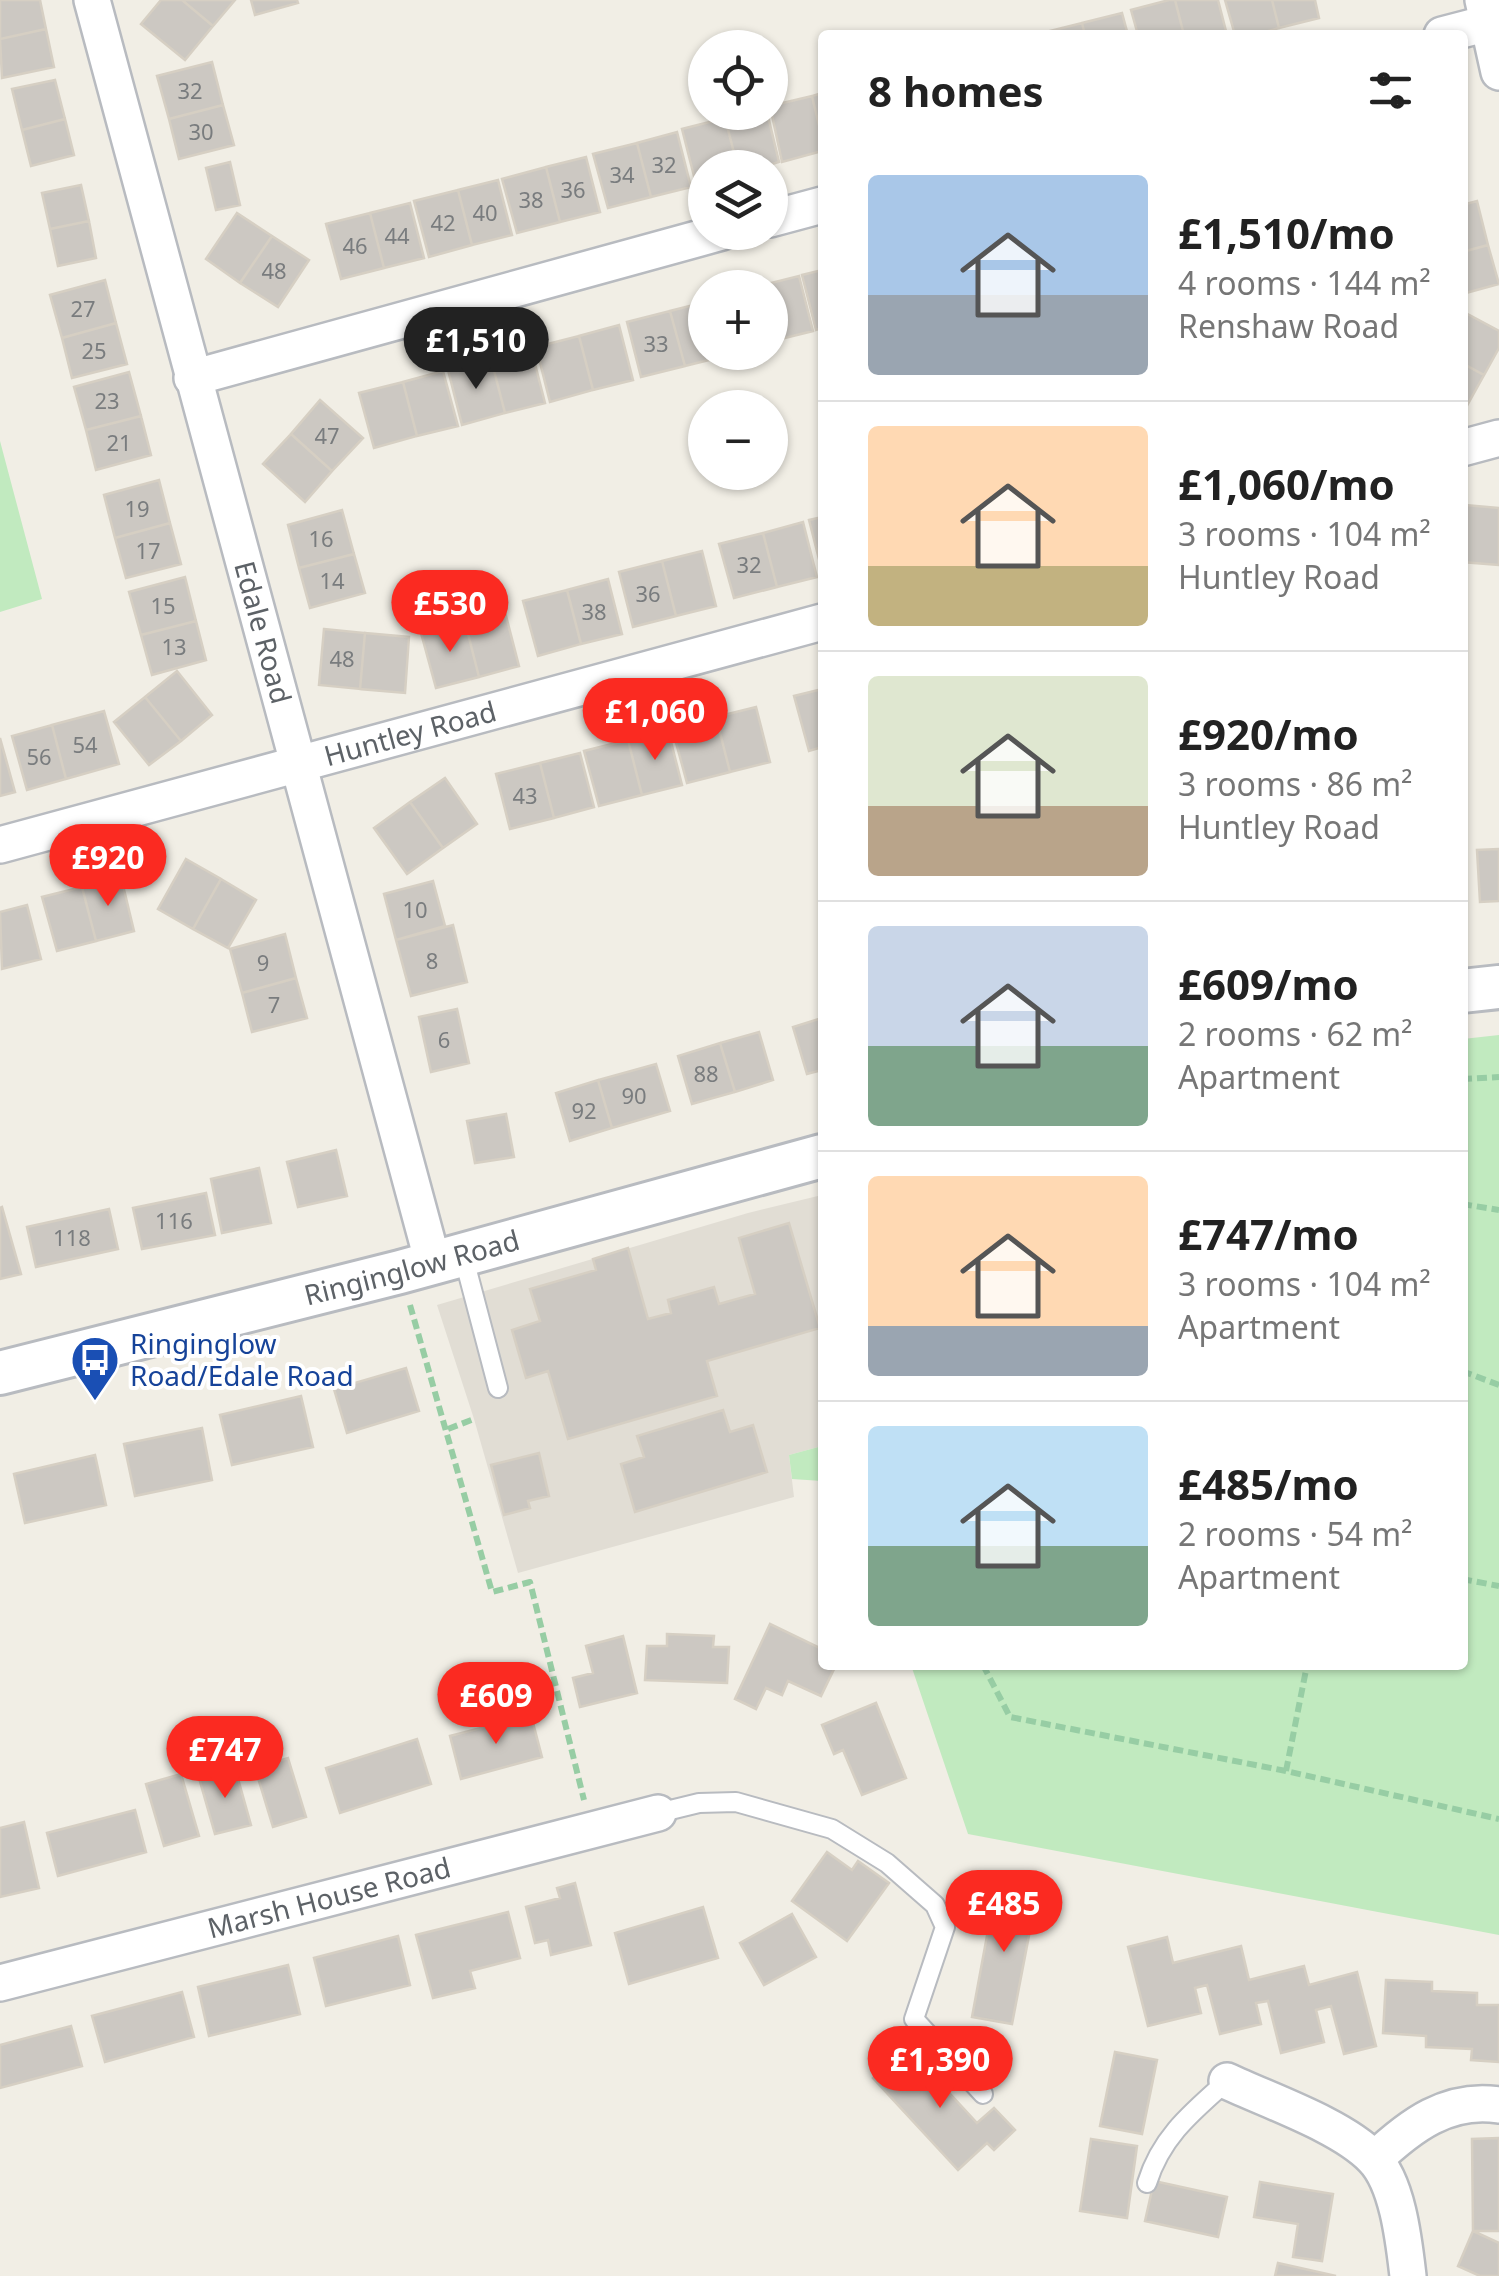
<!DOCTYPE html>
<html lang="en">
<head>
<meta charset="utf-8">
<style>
	:root { --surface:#fff; --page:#f6f6f6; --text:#222; --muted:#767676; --line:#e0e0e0; --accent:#fb2a21 }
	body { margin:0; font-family:"Noto Sans",sans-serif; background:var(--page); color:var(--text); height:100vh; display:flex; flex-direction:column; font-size:38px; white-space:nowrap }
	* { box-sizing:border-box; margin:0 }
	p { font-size:32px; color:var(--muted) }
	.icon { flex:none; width:55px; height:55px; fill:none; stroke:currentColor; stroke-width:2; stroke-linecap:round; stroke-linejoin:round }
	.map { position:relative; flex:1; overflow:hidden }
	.panel { position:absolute; left:818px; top:30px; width:650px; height:1640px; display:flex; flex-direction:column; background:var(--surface); border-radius:10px; box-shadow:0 2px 8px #0004 }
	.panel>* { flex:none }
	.controls { position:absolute; left:688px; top:30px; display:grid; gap:20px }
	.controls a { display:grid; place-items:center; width:100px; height:100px; border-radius:50%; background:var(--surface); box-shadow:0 2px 8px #0004; font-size:50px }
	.price { position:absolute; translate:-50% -85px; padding:0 22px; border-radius:35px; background:var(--accent); color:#fff; font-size:32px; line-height:65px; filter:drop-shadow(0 2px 5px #0008) }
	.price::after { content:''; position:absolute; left:50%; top:60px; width:30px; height:22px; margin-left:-15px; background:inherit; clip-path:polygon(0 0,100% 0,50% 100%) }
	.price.on { background:#222; color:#fff }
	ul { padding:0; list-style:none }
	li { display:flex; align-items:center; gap:30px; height:250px; padding:0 50px }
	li+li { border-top:2px solid var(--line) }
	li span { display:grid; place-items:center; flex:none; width:280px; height:200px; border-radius:10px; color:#555 }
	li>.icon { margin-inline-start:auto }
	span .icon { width:120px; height:120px; fill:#fffc; stroke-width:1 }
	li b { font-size:42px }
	h2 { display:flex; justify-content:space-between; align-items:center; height:120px; padding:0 50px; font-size:42px }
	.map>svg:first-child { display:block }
	.education { fill:#e1ddd4 }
	.green { fill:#c1eabf }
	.building { fill:#ccc8c2; stroke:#d6cfc3; stroke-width:2.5 }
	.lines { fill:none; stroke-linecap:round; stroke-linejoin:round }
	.service-casing { stroke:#b8bbc0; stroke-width:22 }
	.minor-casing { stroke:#b8bbc0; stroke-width:40 }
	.tertiary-casing { stroke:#b8bbc0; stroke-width:48 }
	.path { stroke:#97cda4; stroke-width:6; stroke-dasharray:10 5; stroke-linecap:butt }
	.service { stroke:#fff; stroke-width:18 }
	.minor { stroke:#fff; stroke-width:35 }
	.tertiary { stroke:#fff; stroke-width:42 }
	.labels { text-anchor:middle; stroke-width:8; stroke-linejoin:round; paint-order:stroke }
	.number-label { font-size:22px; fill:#797c7e }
	.street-label { font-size:28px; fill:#5d6267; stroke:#fff }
	.transit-label { font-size:28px; fill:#164399; stroke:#fff; text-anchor:start }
</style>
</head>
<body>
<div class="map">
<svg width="1499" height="2276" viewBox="0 0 1499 2276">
	<rect width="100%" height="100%" fill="#f1eee5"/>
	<path class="education" d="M 822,1195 L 822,1446 L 789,1455 L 794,1497 L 518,1573 L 474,1419 L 437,1305 L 748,1213 Z"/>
	<path class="green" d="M 0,441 L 42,599 L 0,612 Z
		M 1499,1035 L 1499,1935 L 968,1834 L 911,1665 L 1462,1665 L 1463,1039 Z
		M 822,1446 L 822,1481 L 792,1479 L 789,1455 Z"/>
	<path class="building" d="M 0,0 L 40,0 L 46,29 L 0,39 Z
		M 161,0 L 182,0 L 213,26 L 185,60 L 141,24 Z
		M 182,0 L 235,0 L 213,26 Z
		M 251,0 L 297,0 L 298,3 L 255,15 Z
		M 1169,0 L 1175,0 L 1184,35 L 1138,35 L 1131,10 Z
		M 1175,0 L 1218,0 L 1227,35 L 1184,35 Z
		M 1225,0 L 1272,0 L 1279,28 L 1254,35 L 1235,35 Z
		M 1272,0 L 1315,0 L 1319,18 L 1279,28 Z
		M 1122,13 L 1128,35 L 1085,35 L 1082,23 Z
		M 1082,23 L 1085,35 L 1038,34 Z
		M 46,29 L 54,67 L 2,78 L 0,39 Z
		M 212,62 L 223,105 L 169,119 L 157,76 Z
		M 55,80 L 65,119 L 22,130 L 12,89 Z
		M 822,93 L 822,138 L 812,96 Z
		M 812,96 L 822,138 L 822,151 L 782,162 L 770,106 Z
		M 223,105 L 234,145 L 179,159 L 169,119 Z
		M 746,112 L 767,112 L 779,162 L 759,168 L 738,168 L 725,118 Z
		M 725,118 L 738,168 L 705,168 L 705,181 L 696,184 L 682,129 Z
		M 65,119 L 74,155 L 31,166 L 22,130 Z
		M 677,132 L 691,187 L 651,197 L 637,143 Z
		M 637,143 L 651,197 L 608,208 L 593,154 Z
		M 586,157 L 600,212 L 560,222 L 546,167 Z
		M 230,162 L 240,205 L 216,210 L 206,168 Z
		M 546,167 L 560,222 L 517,233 L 502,179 Z
		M 498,180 L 512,235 L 472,245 L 458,190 Z
		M 81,185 L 89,221 L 50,229 L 42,193 Z
		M 458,190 L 472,245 L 429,257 L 414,201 Z
		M 1477,201 L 1488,245 L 1462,252 L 1462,205 Z
		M 410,203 L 424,258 L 384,268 L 370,213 Z
		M 237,213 L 272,236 L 240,283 L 206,259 Z
		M 370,213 L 384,268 L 341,279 L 326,224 Z
		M 89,221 L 96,258 L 58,266 L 50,229 Z
		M 272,236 L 309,260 L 278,307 L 240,283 Z
		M 1488,245 L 1499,284 L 1462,294 L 1462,252 Z
		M 822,270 L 822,328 L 816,330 L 802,275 Z
		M 799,276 L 813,331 L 773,341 L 770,288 L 759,286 Z
		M 105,280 L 116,323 L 62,338 L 50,295 Z
		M 705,302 L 705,352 L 724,352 L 725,356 L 685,366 L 670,311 Z
		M 670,311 L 685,366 L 641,377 L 627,322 Z
		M 1462,311 L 1499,331 L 1499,348 L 1484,375 L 1462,363 Z
		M 116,323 L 127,364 L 72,378 L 62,338 Z
		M 619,325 L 633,380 L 593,390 L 579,336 Z
		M 579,336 L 593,390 L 550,402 L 536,347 Z
		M 531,348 L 545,403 L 505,413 L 491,359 Z
		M 491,359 L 505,413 L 462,425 L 448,370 Z
		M 1462,363 L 1484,375 L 1464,411 L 1462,410 Z
		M 443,371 L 458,426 L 417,436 L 403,382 Z
		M 129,372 L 141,416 L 86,430 L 74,387 Z
		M 403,382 L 417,436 L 374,448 L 359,393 Z
		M 320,400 L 363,438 L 332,471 L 291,434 Z
		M 141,416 L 151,455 L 96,470 L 86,430 Z
		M 291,434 L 332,471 L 305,502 L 263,464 Z
		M 159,480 L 170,523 L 115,538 L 104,495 Z
		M 1465,505 L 1499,508 L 1499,565 L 1462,562 Z
		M 342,510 L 354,554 L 299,568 L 288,525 Z
		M 822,517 L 822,571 L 809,520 Z
		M 803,522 L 817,577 L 777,587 L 763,533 Z
		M 170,523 L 181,564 L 126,578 L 115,538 Z
		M 763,533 L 777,587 L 734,598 L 719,544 Z
		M 702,551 L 716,606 L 676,616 L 662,561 Z
		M 354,554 L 365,593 L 310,608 L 299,568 Z
		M 662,561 L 676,616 L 633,627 L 619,572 Z
		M 185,577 L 196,621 L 141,635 L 129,592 Z
		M 608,579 L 622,634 L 581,644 L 567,590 Z
		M 567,590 L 581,644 L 538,656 L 523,601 Z
		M 505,612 L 519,666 L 479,677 L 465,622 Z
		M 196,621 L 206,660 L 152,675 L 141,635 Z
		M 465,622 L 479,677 L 436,688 L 421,633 Z
		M 324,629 L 365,633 L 360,689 L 319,685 Z
		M 365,633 L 409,637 L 405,693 L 360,689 Z
		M 177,671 L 212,715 L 181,741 L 145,697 Z
		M 822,689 L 822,747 L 809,751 L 794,696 Z
		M 145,697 L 181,741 L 149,765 L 114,722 Z
		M 756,707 L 770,762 L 730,772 L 716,717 Z
		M 104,711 L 119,764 L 66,779 L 52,725 Z
		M 716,717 L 730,772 L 687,783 L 672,728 Z
		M 52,725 L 66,779 L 27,790 L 12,736 Z
		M 668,730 L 682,785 L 642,795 L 628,740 Z
		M 0,738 L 15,792 L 0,796 Z
		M 628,740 L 642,795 L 599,806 L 584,751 Z
		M 580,753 L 594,807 L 554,818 L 540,763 Z
		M 540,763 L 554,818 L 510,829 L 496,774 Z
		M 445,778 L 477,824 L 443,848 L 410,802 Z
		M 410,802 L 443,848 L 407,874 L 374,828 Z
		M 1499,849 L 1499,901 L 1480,902 L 1477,850 Z
		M 186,859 L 221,879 L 193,929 L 158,909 Z
		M 121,877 L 134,931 L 96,941 L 82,887 Z
		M 221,879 L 256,900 L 228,948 L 193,929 Z
		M 433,881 L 445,926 L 396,940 L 384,894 Z
		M 82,887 L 96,941 L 57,951 L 42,897 Z
		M 27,905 L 41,959 L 2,969 L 0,912 Z
		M 453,925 L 467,982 L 411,996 L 396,940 Z
		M 285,934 L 296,978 L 242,993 L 230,949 Z
		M 296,978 L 307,1018 L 252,1032 L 242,993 Z
		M 457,1009 L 469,1063 L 431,1072 L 419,1017 Z
		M 822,1018 L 822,1070 L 807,1074 L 793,1027 Z
		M 759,1032 L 773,1080 L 735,1092 L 720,1043 Z
		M 720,1043 L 735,1092 L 692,1104 L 678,1056 Z
		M 656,1064 L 670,1111 L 612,1128 L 598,1080 Z
		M 598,1080 L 612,1128 L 570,1141 L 556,1093 Z
		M 506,1114 L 514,1157 L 475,1163 L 467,1121 Z
		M 336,1150 L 347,1196 L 298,1207 L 287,1162 Z
		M 259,1168 L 271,1223 L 222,1233 L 211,1179 Z
		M 206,1193 L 215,1235 L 142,1249 L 133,1208 Z
		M 2,1207 L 21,1274 L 0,1279 L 0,1208 Z
		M 109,1209 L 118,1249 L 36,1267 L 27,1227 Z
		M 789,1223 L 820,1328 L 707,1361 L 717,1396 L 568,1439 L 548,1371 L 526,1378 L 512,1330 L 540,1321 L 530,1289 L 596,1270 L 593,1259 L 628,1248 L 648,1319 L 671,1313 L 668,1300 L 714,1287 L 719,1304 L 755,1294 L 739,1238 Z
		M 406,1368 L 419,1411 L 347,1433 L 334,1389 Z
		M 301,1396 L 313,1447 L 232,1465 L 220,1415 Z
		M 723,1410 L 730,1432 L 753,1425 L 767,1472 L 635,1512 L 621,1464 L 644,1457 L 637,1436 Z
		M 202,1428 L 212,1480 L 135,1496 L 124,1444 Z
		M 539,1453 L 549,1496 L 528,1501 L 530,1508 L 504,1515 L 491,1465 Z
		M 95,1455 L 106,1505 L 25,1523 L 14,1474 Z
		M 770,1624 L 822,1649 L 822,1665 L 836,1665 L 821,1696 L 788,1681 L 782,1695 L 766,1688 L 756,1709 L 735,1699 Z
		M 667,1634 L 714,1636 L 713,1647 L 729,1647 L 727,1683 L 645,1680 L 647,1646 L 667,1646 Z
		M 623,1636 L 637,1693 L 580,1707 L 573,1678 L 593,1673 L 586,1646 Z
		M 876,1703 L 906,1778 L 862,1795 L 843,1750 L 834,1754 L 822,1725 Z
		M 531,1715 L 542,1757 L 461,1779 L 450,1736 Z
		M 417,1739 L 431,1784 L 340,1813 L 326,1768 Z
		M 288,1758 L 306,1817 L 273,1827 L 255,1768 Z
		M 235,1768 L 251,1825 L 215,1834 L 199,1778 Z
		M 181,1774 L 199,1836 L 164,1846 L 146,1784 Z
		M 135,1810 L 146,1852 L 58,1876 L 47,1833 Z
		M 24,1822 L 39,1888 L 0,1897 L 0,1828 Z
		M 827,1852 L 852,1870 L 858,1861 L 889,1883 L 847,1941 L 792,1901 Z
		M 575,1883 L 591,1945 L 551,1955 L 548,1940 L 535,1943 L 526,1907 L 560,1898 L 557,1888 Z
		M 996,1887 L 1037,1894 L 1012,2024 L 972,2017 Z
		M 703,1907 L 718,1958 L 629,1984 L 615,1933 Z
		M 508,1912 L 520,1958 L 470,1971 L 475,1988 L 433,1998 L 416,1935 Z
		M 792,1914 L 816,1957 L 764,1985 L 740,1943 Z
		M 398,1936 L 410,1985 L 326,2006 L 314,1958 Z
		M 1167,1937 L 1173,1963 L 1241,1946 L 1249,1980 L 1304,1966 L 1309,1985 L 1357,1972 L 1376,2046 L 1344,2054 L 1331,2006 L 1316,2010 L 1324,2042 L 1281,2053 L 1268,2001 L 1256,2003 L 1261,2024 L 1220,2034 L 1207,1985 L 1195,1988 L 1201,2013 L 1148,2026 L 1128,1947 Z
		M 288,1965 L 300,2014 L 209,2036 L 198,1987 Z
		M 1386,1980 L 1432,1982 L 1432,1991 L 1477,1993 L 1477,2005 L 1499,2005 L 1499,2062 L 1471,2060 L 1472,2049 L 1426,2047 L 1426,2036 L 1383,2033 Z
		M 182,1992 L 194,2037 L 105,2062 L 92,2016 Z
		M 71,2026 L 82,2066 L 0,2088 L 0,2045 Z
		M 907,2047 L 977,2123 L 994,2108 L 1015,2130 L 994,2150 L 987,2143 L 958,2170 L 873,2078 Z
		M 1115,2052 L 1157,2060 L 1142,2134 L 1100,2126 Z
		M 1499,2138 L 1499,2231 L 1473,2231 L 1472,2139 Z
		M 1091,2139 L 1137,2146 L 1127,2218 L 1080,2211 Z
		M 1154,2181 L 1227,2197 L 1218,2237 L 1145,2221 Z
		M 1260,2182 L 1333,2194 L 1322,2261 L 1293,2257 L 1298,2224 L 1254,2217 Z
		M 1473,2231 L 1499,2243 L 1499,2276 L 1480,2276 L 1458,2266 Z
		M 1278,2263 L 1336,2276 L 1275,2276 Z"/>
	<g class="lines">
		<g class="service-casing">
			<path id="service" d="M 463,1255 L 498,1388
				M 658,1813 L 699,1803 L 736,1802 L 832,1829 L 887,1863 L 935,1905 L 945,1927 L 914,2019 L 983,2094
				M 1147,2183 C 1161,2137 1192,2112 1227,2081"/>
		</g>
		<g class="minor-casing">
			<g id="minor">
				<path id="s1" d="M 92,0 L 433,1263"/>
				<path d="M 1483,0 L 1499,72"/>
				<path d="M 1442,35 L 1488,23"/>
				<path d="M 770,219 L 822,205"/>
				<path d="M 192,378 L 722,232"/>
				<path d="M 1462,448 L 1499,438"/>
				<path id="s2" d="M 0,845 L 822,622"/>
				<path id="s3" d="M 0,1983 L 658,1813"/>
				<path d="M 1227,2081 C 1269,2101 1341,2125 1373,2158 C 1398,2183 1404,2242 1408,2276"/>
				<path d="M 1375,2159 C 1410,2126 1448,2097 1499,2105"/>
			</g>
		</g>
		<g class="tertiary-casing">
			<g id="tertiary">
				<path d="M 1462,991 L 1499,987"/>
				<path id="s4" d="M 0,1373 L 400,1272 L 822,1156"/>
			</g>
		</g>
		<path class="path" d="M 1462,1079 L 1499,1077
			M 1462,1204 L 1499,1210
			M 410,1305 L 492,1592 L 530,1582 L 584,1800
			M 1462,1371 L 1499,1385
			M 448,1429 L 474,1419
			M 1462,1579 L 1499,1586
			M 983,1665 L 1010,1717 L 1286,1771 L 1499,1819
			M 1286,1771 L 1307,1665"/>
		<use href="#service" class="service"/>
		<use href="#minor" class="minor"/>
		<use href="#tertiary" class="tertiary"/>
	</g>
	<defs>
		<g id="bus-pin" transform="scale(2.5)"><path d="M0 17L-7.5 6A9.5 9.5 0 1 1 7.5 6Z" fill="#1a4fb4" stroke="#fff"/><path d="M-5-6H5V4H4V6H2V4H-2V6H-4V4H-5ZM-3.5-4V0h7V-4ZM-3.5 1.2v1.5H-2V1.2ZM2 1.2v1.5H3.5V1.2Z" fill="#fff"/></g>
	</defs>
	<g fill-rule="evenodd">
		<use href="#bus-pin" x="95" y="1360"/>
	</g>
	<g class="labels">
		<g class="number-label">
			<text x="190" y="99">32</text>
			<text x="201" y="140">30</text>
			<text x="664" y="173">32</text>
			<text x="622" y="183">34</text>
			<text x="573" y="198">36</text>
			<text x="531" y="208">38</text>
			<text x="485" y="221">40</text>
			<text x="443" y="231">42</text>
			<text x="397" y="244">44</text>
			<text x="355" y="254">46</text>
			<text x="274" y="279">48</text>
			<text x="83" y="317">27</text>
			<text x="656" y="352">33</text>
			<text x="94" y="359">25</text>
			<text x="107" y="409">23</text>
			<text x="327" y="444">47</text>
			<text x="119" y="451">21</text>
			<text x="137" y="517">19</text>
			<text x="321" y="547">16</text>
			<text x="148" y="559">17</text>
			<text x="749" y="573">32</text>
			<text x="332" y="589">14</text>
			<text x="648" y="602">36</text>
			<text x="163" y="614">15</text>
			<text x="594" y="620">38</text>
			<text x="174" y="655">13</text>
			<text x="342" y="667">48</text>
			<text x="85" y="753">54</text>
			<text x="39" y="765">56</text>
			<text x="525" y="804">43</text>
			<text x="415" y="918">10</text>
			<text x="432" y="969">8</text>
			<text x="263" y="971">9</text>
			<text x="274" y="1013">7</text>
			<text x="444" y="1048">6</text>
			<text x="706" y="1082">88</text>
			<text x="634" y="1104">90</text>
			<text x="584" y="1119">92</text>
			<text x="174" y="1229">116</text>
			<text x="72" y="1246">118</text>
		</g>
		<g class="street-label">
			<text dy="10" stroke="none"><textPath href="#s1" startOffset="655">Edale Road</textPath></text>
			<text dy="10" stroke="none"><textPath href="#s2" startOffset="425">Huntley Road</textPath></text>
			<text dy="10" stroke="none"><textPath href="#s4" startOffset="425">Ringinglow Road</textPath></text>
			<text dy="10" stroke="none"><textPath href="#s3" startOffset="340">Marsh House Road</textPath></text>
		</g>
		<g class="transit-label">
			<text x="130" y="1354">Ringinglow<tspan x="130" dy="32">Road/Edale Road</tspan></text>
		</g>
	</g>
</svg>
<div class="controls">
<a><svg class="icon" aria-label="locate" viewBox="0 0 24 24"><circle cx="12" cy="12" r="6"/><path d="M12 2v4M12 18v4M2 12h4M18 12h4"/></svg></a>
<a><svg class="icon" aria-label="layers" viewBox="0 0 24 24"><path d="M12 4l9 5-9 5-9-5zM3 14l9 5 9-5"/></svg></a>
<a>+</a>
<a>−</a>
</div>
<b class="price on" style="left:476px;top:392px">£1,510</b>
<b class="price" style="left:450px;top:655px">£530</b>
<b class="price" style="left:655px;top:763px">£1,060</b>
<b class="price" style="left:108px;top:909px">£920</b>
<b class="price" style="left:496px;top:1747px">£609</b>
<b class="price" style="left:225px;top:1801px">£747</b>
<b class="price" style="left:1004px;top:1955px">£485</b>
<b class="price" style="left:940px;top:2111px">£1,390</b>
<section class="panel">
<h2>8 homes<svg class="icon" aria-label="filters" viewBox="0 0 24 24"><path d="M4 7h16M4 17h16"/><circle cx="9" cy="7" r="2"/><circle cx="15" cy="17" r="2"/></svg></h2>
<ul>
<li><span style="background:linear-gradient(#a9c7e8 60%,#9aa5b1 0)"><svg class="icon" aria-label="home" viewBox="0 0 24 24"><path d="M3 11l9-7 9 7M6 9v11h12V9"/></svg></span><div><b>£1,510/mo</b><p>4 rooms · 144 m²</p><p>Renshaw Road</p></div></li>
<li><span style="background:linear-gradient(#ffd9b3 70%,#c2b280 0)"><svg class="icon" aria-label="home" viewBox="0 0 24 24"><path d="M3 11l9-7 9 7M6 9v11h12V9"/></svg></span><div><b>£1,060/mo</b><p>3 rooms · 104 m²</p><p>Huntley Road</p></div></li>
<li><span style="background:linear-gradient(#dfe7d0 65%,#b9a48a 0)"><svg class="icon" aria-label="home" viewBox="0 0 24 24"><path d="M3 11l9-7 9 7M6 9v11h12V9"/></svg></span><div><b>£920/mo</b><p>3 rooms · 86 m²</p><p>Huntley Road</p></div></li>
<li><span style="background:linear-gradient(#c9d6e8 60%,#7fa58c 0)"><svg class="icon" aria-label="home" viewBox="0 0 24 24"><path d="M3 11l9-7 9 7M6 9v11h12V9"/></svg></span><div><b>£609/mo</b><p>2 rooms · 62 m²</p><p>Apartment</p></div></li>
<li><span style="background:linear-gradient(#ffd9b3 75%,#9aa5b1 0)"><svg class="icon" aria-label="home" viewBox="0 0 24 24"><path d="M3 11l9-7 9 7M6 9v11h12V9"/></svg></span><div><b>£747/mo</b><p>3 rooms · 104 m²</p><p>Apartment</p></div></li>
<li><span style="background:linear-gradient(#bfe0f5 60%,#7fa58c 0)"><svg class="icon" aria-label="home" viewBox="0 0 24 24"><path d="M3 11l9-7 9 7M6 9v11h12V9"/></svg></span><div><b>£485/mo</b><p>2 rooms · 54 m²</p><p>Apartment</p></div></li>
</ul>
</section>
</div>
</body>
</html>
